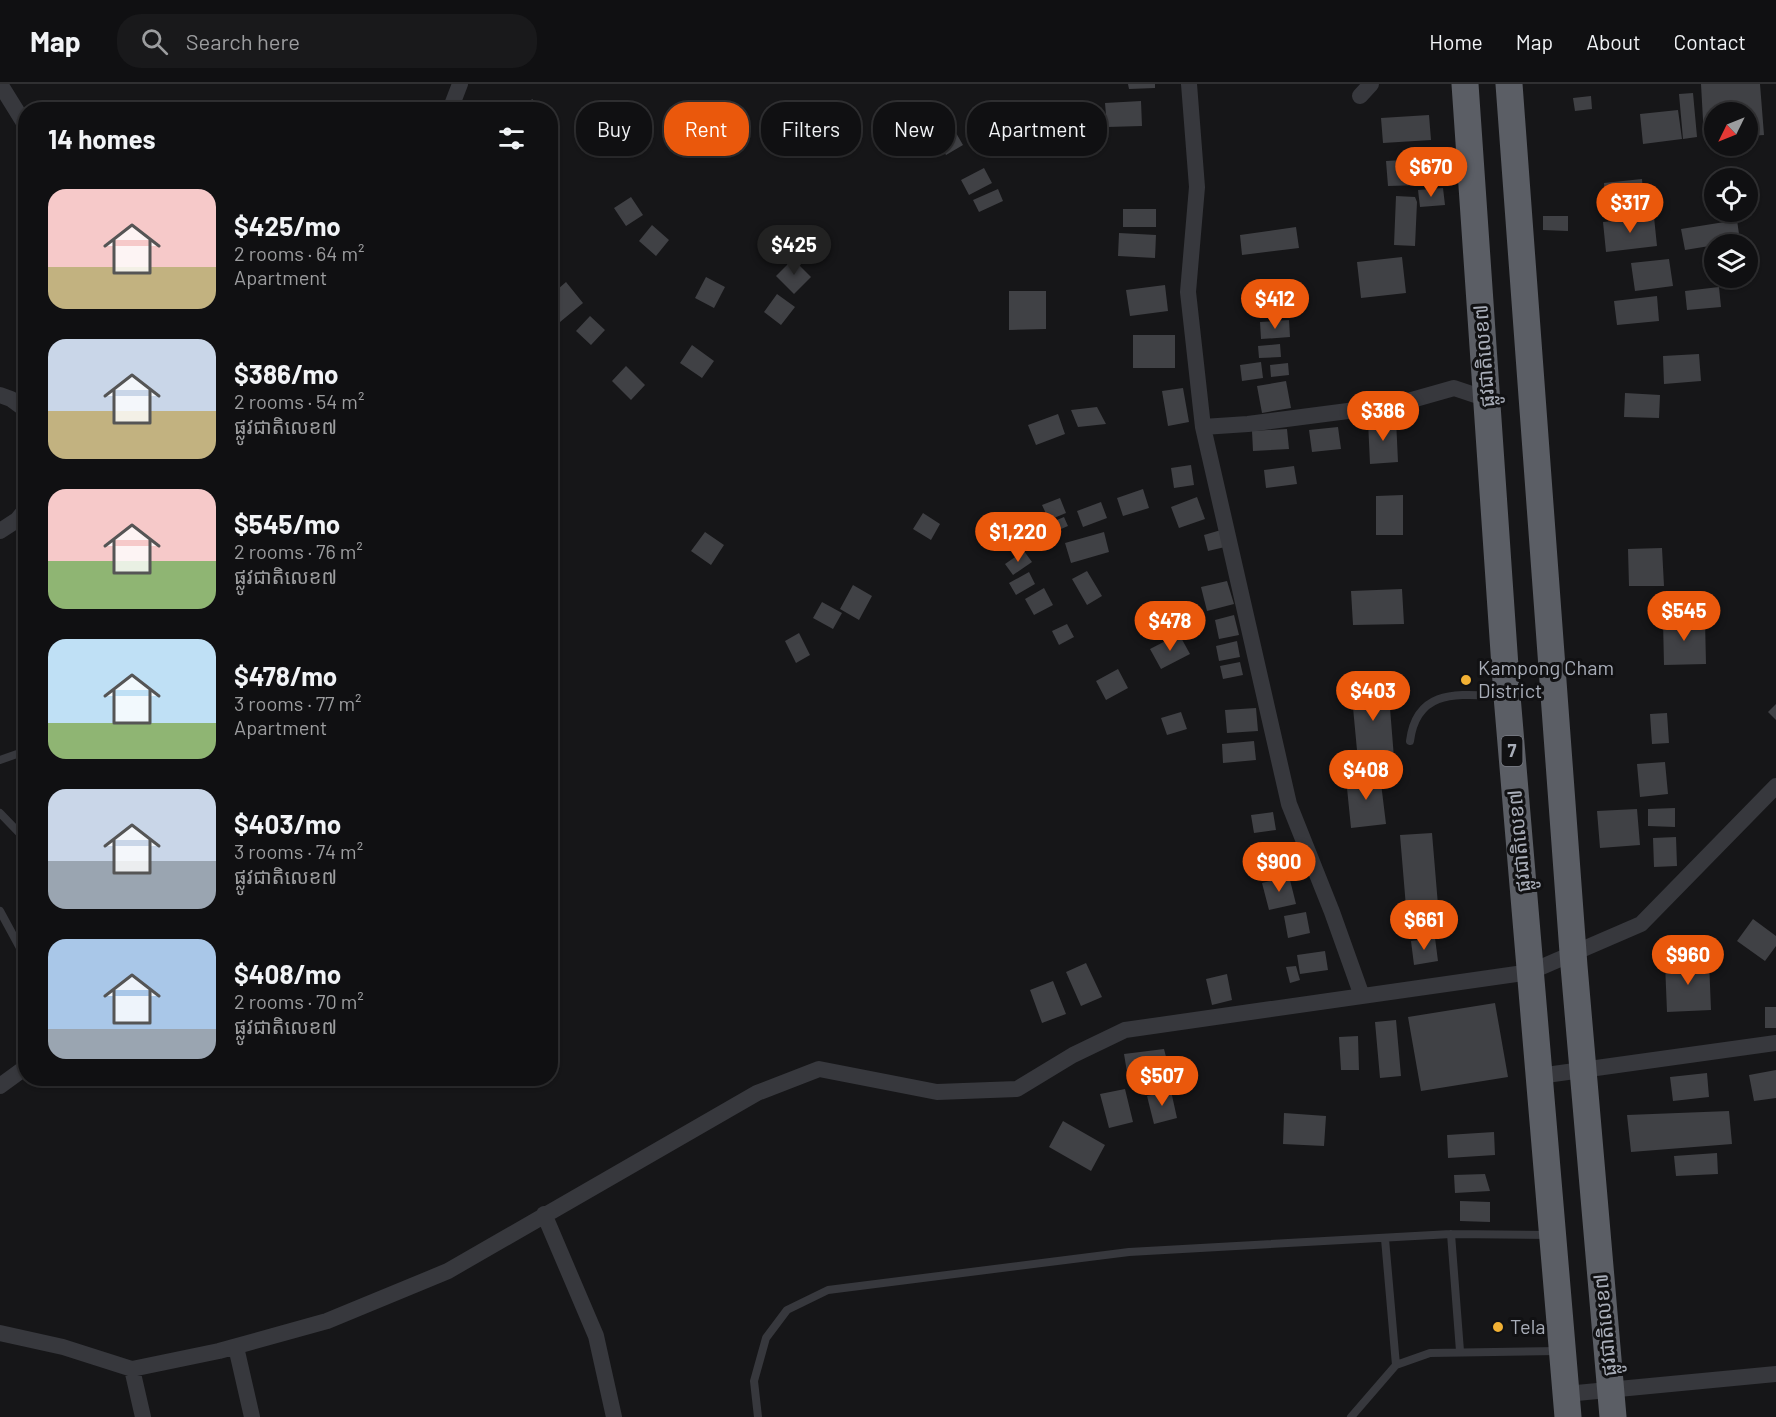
<!DOCTYPE html>
<html lang="en">
<head>
<meta charset="utf-8">
<style>
	:root { --surface:#101012; --page:#19191b; --text:#f1f3f6; --muted:#9c9d9f; --line:#303032; --accent:#ea580c }
	body { margin:0; font-family:Barlow,"Noto Sans Khmer",sans-serif; background:var(--page); color:var(--text); height:100vh; display:flex; flex-direction:column; font-size:22px; white-space:nowrap }
	* { box-sizing:border-box; margin:0 }
	p { font-size:20px; color:var(--muted) }
	.icon { flex:none; width:33px; height:33px; fill:none; stroke:currentColor; stroke-width:2; stroke-linecap:round; stroke-linejoin:round }
	.map { position:relative; flex:1; overflow:hidden }
	.sheet { position:absolute; left:18px; top:18px; width:540px; height:984px; display:flex; flex-direction:column; background:var(--surface); border-radius:24px; box-shadow:0 2px 4px #0004,0 0 0 2px var(--line) }
	.sheet>* { flex:none }
	.banner { position:absolute; left:576px; top:18px; width:570px; height:54px; display:flex; gap:12px }
	.needle { width:39px; rotate:227deg }
	.buttons { position:absolute; left:1704px; top:18px; display:grid; gap:12px }
	.buttons a { display:grid; place-items:center; width:54px; height:54px; border-radius:50%; background:var(--surface); box-shadow:0 2px 4px #0004,0 0 0 2px var(--line); font-size:30px }
	.price { position:absolute; translate:-50% -51px; padding:0 14px; border-radius:21px; background:var(--accent); color:#fff; font-size:20px; line-height:39px; filter:drop-shadow(0 2px 3px #0008) }
	.price::after { content:''; position:absolute; left:50%; top:36px; width:18px; height:14px; margin-left:-9px; background:inherit; clip-path:polygon(0 0,100% 0,50% 100%) }
	.price.active { background:#222; color:#fff }
	ul { padding:0; list-style:none }
	li { display:flex; align-items:center; gap:18px; height:150px; padding:0 30px }
	li span { display:grid; place-items:center; flex:none; width:168px; height:120px; border-radius:18px; color:#555 }
	li>.icon { margin-inline-start:auto }
	span .icon { width:72px; height:72px; fill:#fffc; stroke-width:1 }
	li b { font-size:26px }
	h2 { display:flex; justify-content:space-between; align-items:center; height:72px; padding:0 30px; font-size:26px }
	.pill { padding:0 21px; border-radius:24px; background:var(--surface); box-shadow:0 2px 4px #0004,0 0 0 2px var(--line); font-size:21px; line-height:54px }
	.pill.active { background:var(--accent); color:#fff }
	header { display:flex; align-items:center; gap:36px; box-sizing:border-box; height:84px; padding:0 30px; background:var(--surface); border-bottom:2px solid var(--line) }
	header strong { font-size:28px }
	nav { display:flex; gap:33px; margin-inline-start:auto; font-size:21px }
	.search { width:420px; height:54px; background:var(--page); display:flex; align-items:center; gap:15px; box-sizing:border-box; padding:0 21px; border-radius:24px; color:var(--muted); font-size:22px }
	.map>svg:first-child { display:block }
	.building { fill:#404145 }
	.lines { fill:none; stroke-linecap:round; stroke-linejoin:round }
	.service { stroke:#37383d; stroke-width:8 }
	.minor { stroke:#37383d; stroke-width:16 }
	.trunk { stroke:#5b5e65; stroke-width:27 }
	.poi-dot { fill:#f2b134; stroke:#111113; stroke-width:2 }
	.labels { text-anchor:middle; stroke-width:6; stroke-linejoin:round; paint-order:stroke }
	.shield { fill:#111113; stroke:#7b7e86; stroke-width:1.5 }
	.shield-label { font-size:18px; font-weight:bold; fill:#a8adb8 }
	.street-label { font-size:20px; fill:#a8adb8; stroke:#111113 }
	.poi-label { font-size:20px; fill:#a8adb8; stroke:#111113; text-anchor:start }
</style>
</head>
<body>
<header>
<strong>Map</strong>
<div class="search"><svg class="icon" aria-label="search" viewBox="0 0 24 24"><circle cx="10" cy="10" r="6"/><path d="M15 15l6 6"/></svg>Search here</div>
<nav><a>Home</a><a>Map</a><a>About</a><a>Contact</a></nav>
</header>
<div class="map">
<svg width="1776" height="1333" viewBox="0 0 1776 1333">
	<rect width="100%" height="100%" fill="#161618"/>
	<path class="building" d="M 1128,0 L 1155,0 L 1155,4 L 1129,5 Z
		M 1701,0 L 1760,0 L 1764,51 L 1748,52 L 1748,28 L 1714,28 L 1714,54 L 1704,54 Z
		M 1693,9 L 1697,53 L 1683,55 L 1679,10 Z
		M 1591,12 L 1592,25 L 1575,27 L 1573,14 Z
		M 532,15 L 546,26 L 524,26 Z
		M 1141,17 L 1142,42 L 1107,43 L 1105,19 Z
		M 1678,26 L 1682,55 L 1643,60 L 1640,30 Z
		M 550,29 L 559,35 L 550,46 Z
		M 1429,31 L 1431,56 L 1383,59 L 1381,34 Z
		M 952,42 L 963,61 L 946,71 L 935,52 Z
		M 1420,75 L 1421,101 L 1388,102 L 1386,77 Z
		M 984,84 L 992,99 L 969,111 L 961,96 Z
		M 1642,95 L 1644,120 L 1606,123 L 1604,99 Z
		M 1443,104 L 1445,121 L 1420,123 L 1418,106 Z
		M 998,105 L 1003,117 L 979,128 L 973,116 Z
		M 1396,112 L 1415,113 L 1417,118 L 1415,162 L 1394,161 Z
		M 631,113 L 643,131 L 626,142 L 614,124 Z
		M 1123,125 L 1156,125 L 1156,143 L 1123,143 Z
		M 1543,132 L 1568,132 L 1568,147 L 1543,146 Z
		M 1654,133 L 1657,162 L 1606,168 L 1603,138 Z
		M 1737,136 L 1740,157 L 1685,166 L 1681,145 Z
		M 652,141 L 669,156 L 656,172 L 639,157 Z
		M 1296,143 L 1299,164 L 1242,171 L 1240,151 Z
		M 1119,149 L 1156,151 L 1155,174 L 1118,172 Z
		M 1402,173 L 1406,209 L 1361,214 L 1357,178 Z
		M 793,175 L 811,193 L 794,210 L 776,192 Z
		M 1669,175 L 1673,202 L 1635,207 L 1631,179 Z
		M 706,193 L 725,203 L 714,224 L 695,214 Z
		M 566,198 L 583,219 L 560,238 L 550,226 L 550,212 Z
		M 1165,201 L 1168,227 L 1130,232 L 1126,206 Z
		M 1719,203 L 1721,223 L 1687,226 L 1685,207 Z
		M 1009,207 L 1046,207 L 1046,245 L 1009,246 Z
		M 777,210 L 795,223 L 781,241 L 764,228 Z
		M 1657,212 L 1659,237 L 1617,241 L 1614,217 Z
		M 590,232 L 605,246 L 591,261 L 576,247 Z
		M 1289,236 L 1290,253 L 1261,255 L 1260,238 Z
		M 1133,251 L 1175,251 L 1175,284 L 1133,284 Z
		M 1280,260 L 1281,273 L 1259,274 L 1258,262 Z
		M 692,261 L 714,277 L 702,294 L 680,279 Z
		M 1699,270 L 1701,297 L 1664,300 L 1663,272 Z
		M 1261,278 L 1263,294 L 1242,297 L 1240,281 Z
		M 1288,279 L 1289,291 L 1271,293 L 1270,281 Z
		M 626,282 L 645,301 L 631,316 L 612,297 Z
		M 1286,297 L 1291,324 L 1262,329 L 1257,302 Z
		M 1183,304 L 1189,338 L 1168,342 L 1162,307 Z
		M 1625,309 L 1660,311 L 1659,334 L 1624,333 Z
		M 1097,323 L 1106,340 L 1078,343 L 1071,326 Z
		M 1058,330 L 1065,350 L 1036,361 L 1028,341 Z
		M 1396,335 L 1398,378 L 1370,380 L 1368,337 Z
		M 1338,343 L 1341,365 L 1312,368 L 1309,346 Z
		M 1287,345 L 1289,365 L 1253,367 L 1252,347 Z
		M 1191,381 L 1194,401 L 1174,404 L 1171,384 Z
		M 1294,382 L 1297,400 L 1266,404 L 1264,386 Z
		M 1143,405 L 1149,424 L 1123,432 L 1117,414 Z
		M 1403,411 L 1403,451 L 1376,451 L 1376,412 Z
		M 1197,413 L 1205,435 L 1179,444 L 1171,423 Z
		M 1060,414 L 1066,429 L 1049,436 L 1042,421 Z
		M 1101,418 L 1107,434 L 1083,443 L 1077,427 Z
		M 923,429 L 940,440 L 931,456 L 913,445 Z
		M 1064,433 L 1068,442 L 1047,451 L 1045,441 Z
		M 1221,446 L 1225,463 L 1208,467 L 1204,451 Z
		M 705,448 L 724,461 L 711,481 L 691,467 Z
		M 1104,448 L 1109,468 L 1071,479 L 1065,459 Z
		M 1662,464 L 1664,502 L 1629,502 L 1628,465 Z
		M 1024,467 L 1032,478 L 1013,491 L 1005,480 Z
		M 1087,487 L 1102,512 L 1087,521 L 1072,495 Z
		M 1029,488 L 1035,500 L 1016,511 L 1009,499 Z
		M 1227,497 L 1234,520 L 1207,527 L 1201,503 Z
		M 853,501 L 872,512 L 859,536 L 840,525 Z
		M 1044,504 L 1053,521 L 1034,531 L 1025,515 Z
		M 1402,505 L 1404,540 L 1353,541 L 1351,507 Z
		M 822,518 L 842,529 L 833,545 L 813,534 Z
		M 1234,531 L 1239,551 L 1219,555 L 1215,536 Z
		M 1705,536 L 1706,580 L 1664,581 L 1663,537 Z
		M 1067,540 L 1074,553 L 1059,561 L 1052,547 Z
		M 799,549 L 810,571 L 796,579 L 785,557 Z
		M 1179,550 L 1190,570 L 1161,585 L 1150,565 Z
		M 1237,557 L 1240,573 L 1219,577 L 1216,562 Z
		M 1240,578 L 1243,591 L 1223,595 L 1220,582 Z
		M 1118,585 L 1128,604 L 1106,616 L 1096,597 Z
		M 1388,599 L 1394,674 L 1358,677 L 1351,602 Z
		M 1776,620 L 1776,636 L 1768,628 Z
		M 1256,624 L 1258,647 L 1227,649 L 1225,626 Z
		M 1181,628 L 1187,645 L 1167,651 L 1161,634 Z
		M 1667,629 L 1669,659 L 1652,660 L 1650,630 Z
		M 1254,657 L 1256,676 L 1223,679 L 1222,660 Z
		M 1665,678 L 1668,710 L 1640,713 L 1637,680 Z
		M 1380,691 L 1386,740 L 1351,744 L 1346,694 Z
		M 1675,724 L 1675,743 L 1648,742 L 1648,725 Z
		M 1637,725 L 1640,761 L 1600,764 L 1597,727 Z
		M 1273,728 L 1276,746 L 1254,749 L 1251,731 Z
		M 1432,749 L 1438,821 L 1406,823 L 1400,751 Z
		M 1676,753 L 1677,782 L 1654,783 L 1653,754 Z
		M 1289,792 L 1296,820 L 1269,826 L 1262,799 Z
		M 1306,828 L 1310,849 L 1288,854 L 1284,832 Z
		M 1753,835 L 1776,852 L 1776,862 L 1765,877 L 1737,857 Z
		M 1435,854 L 1438,877 L 1414,881 L 1411,857 Z
		M 1325,867 L 1328,886 L 1300,890 L 1297,871 Z
		M 1709,877 L 1711,926 L 1667,928 L 1665,879 Z
		M 1086,879 L 1102,913 L 1081,922 L 1066,888 Z
		M 1296,882 L 1300,896 L 1290,899 L 1286,883 Z
		M 1227,890 L 1232,916 L 1212,921 L 1206,895 Z
		M 1053,897 L 1066,930 L 1042,939 L 1030,906 Z
		M 1495,919 L 1508,993 L 1421,1007 L 1408,933 Z
		M 1765,923 L 1776,923 L 1776,944 L 1765,944 Z
		M 1396,936 L 1401,992 L 1380,994 L 1375,938 Z
		M 1358,952 L 1359,986 L 1341,986 L 1339,953 Z
		M 1164,965 L 1171,992 L 1129,1000 L 1124,970 Z
		M 1776,986 L 1776,1014 L 1754,1017 L 1749,991 Z
		M 1707,989 L 1709,1013 L 1673,1017 L 1670,993 Z
		M 1125,1005 L 1133,1038 L 1109,1044 L 1100,1010 Z
		M 1171,1007 L 1177,1034 L 1154,1040 L 1147,1012 Z
		M 1729,1027 L 1732,1060 L 1631,1068 L 1627,1031 Z
		M 1284,1029 L 1326,1032 L 1324,1062 L 1283,1060 Z
		M 1063,1037 L 1105,1061 L 1091,1087 L 1049,1063 Z
		M 1494,1048 L 1495,1071 L 1448,1074 L 1447,1051 Z
		M 1717,1069 L 1718,1090 L 1676,1092 L 1674,1072 Z
		M 1485,1090 L 1490,1107 L 1455,1109 L 1454,1091 Z
		M 1460,1117 L 1490,1118 L 1490,1138 L 1460,1137 Z"/>
	<g class="lines">
		<path class="service" d="M 1410,657 C 1417,602 1462,611 1504,612
			M 0,676 L 17,670 L 26,670
			M 0,729 L 26,756
			M 0,827 L 26,875
			M 1451,1150 L 1460,1267
			M 1385,1155 L 1396,1281
			M 758,1333 L 754,1297 L 766,1254 L 787,1226 L 828,1206 L 1129,1168 L 1451,1150 L 1551,1151
			M 1351,1333 L 1396,1281 L 1430,1269 L 1558,1267"/>
		<path class="minor" d="M 0,0 L 26,42
			M 1189,0 L 1197,103 L 1188,208 L 1203,343 L 1289,720 L 1332,828 L 1362,912
			M 1360,12 L 1371,0
			M 450,26 L 460,0
			M 0,311 L 11,315 L 26,326
			M 1203,343 L 1248,340 L 1394,321 L 1454,304 L 1487,315
			M 0,447 L 17,436 L 26,425
			M 1539,992 L 1776,959
			M 0,1002 L 26,983
			M 544,1130 L 596,1252 L 614,1333
			M 0,1249 L 63,1263 L 132,1285 L 219,1267 L 327,1237 L 448,1187 L 757,1009 L 819,985 L 937,1008 L 1017,1005 L 1073,971 L 1125,946 L 1530,888 L 1641,840 L 1776,702
			M 236,1263 L 252,1333
			M 132,1285 L 143,1333
			M 1566,1310 L 1776,1290"/>
		<path class="trunk" d="M 1465,0 L 1507,612 L 1568,1333
			M 1509,0 L 1574,882 L 1613,1333"/>
	</g>
	<g class="poi-dot">
		<circle cx="1466" cy="596" r="6"/>
		<circle cx="1498" cy="1243" r="6"/>
	</g>
	<g class="labels">
		<rect class="shield" x="1501.5" y="652" width="21" height="30" rx="4.5"/>
		<g class="shield-label">
			<text x="1512" y="673">7</text>
		</g>
		<g class="street-label">
			<text transform="translate(1484 272) rotate(-94)" y="7">ផ្លូវជាតិលេខ៧</text>
			<text transform="translate(1519 757) rotate(-95)" y="7">ផ្លូវជាតិលេខ៧</text>
			<text transform="translate(1605 1241) rotate(-95)" y="7">ផ្លូវជាតិលេខ៧</text>
		</g>
		<g class="poi-label">
			<text x="1478" y="591">Kampong Cham<tspan x="1478" dy="23">District</tspan></text>
			<text x="1510" y="1250">Tela</text>
		</g>
	</g>
</svg>
<div class="buttons">
<a><svg class="needle" viewBox="-14 -14 28 28"><path d="M0-13l5 13h-10z" fill="#e53935"/><path d="M0 13l5-13h-10z" fill="#9c9d9f"/></svg></a>
<a><svg class="icon" aria-label="locate" viewBox="0 0 24 24"><circle cx="12" cy="12" r="6"/><path d="M12 2v4M12 18v4M2 12h4M18 12h4"/></svg></a>
<a><svg class="icon" aria-label="layers" viewBox="0 0 24 24"><path d="M12 4l9 5-9 5-9-5zM3 14l9 5 9-5"/></svg></a>
</div>
<b class="price" style="left:1431px;top:114px">$670</b>
<b class="price" style="left:1630px;top:150px">$317</b>
<b class="price active" style="left:794px;top:192px">$425</b>
<b class="price" style="left:1275px;top:246px">$412</b>
<b class="price" style="left:1383px;top:358px">$386</b>
<b class="price" style="left:1018px;top:479px">$1,220</b>
<b class="price" style="left:1684px;top:558px">$545</b>
<b class="price" style="left:1170px;top:568px">$478</b>
<b class="price" style="left:1373px;top:638px">$403</b>
<b class="price" style="left:1366px;top:717px">$408</b>
<b class="price" style="left:1279px;top:809px">$900</b>
<b class="price" style="left:1424px;top:867px">$661</b>
<b class="price" style="left:1688px;top:902px">$960</b>
<b class="price" style="left:1162px;top:1023px">$507</b>
<div class="banner">
<a class="pill">Buy</a>
<a class="pill active">Rent</a>
<a class="pill">Filters</a>
<a class="pill">New</a>
<a class="pill">Apartment</a>
</div>
<section class="sheet">
<h2>14 homes<svg class="icon" aria-label="filters" viewBox="0 0 24 24"><path d="M4 7h16M4 17h16"/><circle cx="9" cy="7" r="2"/><circle cx="15" cy="17" r="2"/></svg></h2>
<ul>
<li><span style="background:linear-gradient(#f6c9c9 65%,#c2b280 0)"><svg class="icon" aria-label="home" viewBox="0 0 24 24"><path d="M3 11l9-7 9 7M6 9v11h12V9"/></svg></span><div><b>$425/mo</b><p>2 rooms · 64 m²</p><p>Apartment</p></div></li>
<li><span style="background:linear-gradient(#c9d6e8 60%,#c2b280 0)"><svg class="icon" aria-label="home" viewBox="0 0 24 24"><path d="M3 11l9-7 9 7M6 9v11h12V9"/></svg></span><div><b>$386/mo</b><p>2 rooms · 54 m²</p><p>ផ្លូវជាតិលេខ៧</p></div></li>
<li><span style="background:linear-gradient(#f6c9c9 60%,#8fb573 0)"><svg class="icon" aria-label="home" viewBox="0 0 24 24"><path d="M3 11l9-7 9 7M6 9v11h12V9"/></svg></span><div><b>$545/mo</b><p>2 rooms · 76 m²</p><p>ផ្លូវជាតិលេខ៧</p></div></li>
<li><span style="background:linear-gradient(#bfe0f5 70%,#8fb573 0)"><svg class="icon" aria-label="home" viewBox="0 0 24 24"><path d="M3 11l9-7 9 7M6 9v11h12V9"/></svg></span><div><b>$478/mo</b><p>3 rooms · 77 m²</p><p>Apartment</p></div></li>
<li><span style="background:linear-gradient(#c9d6e8 60%,#9aa5b1 0)"><svg class="icon" aria-label="home" viewBox="0 0 24 24"><path d="M3 11l9-7 9 7M6 9v11h12V9"/></svg></span><div><b>$403/mo</b><p>3 rooms · 74 m²</p><p>ផ្លូវជាតិលេខ៧</p></div></li>
<li><span style="background:linear-gradient(#a9c7e8 75%,#9aa5b1 0)"><svg class="icon" aria-label="home" viewBox="0 0 24 24"><path d="M3 11l9-7 9 7M6 9v11h12V9"/></svg></span><div><b>$408/mo</b><p>2 rooms · 70 m²</p><p>ផ្លូវជាតិលេខ៧</p></div></li>
</ul>
</section>
</div>
</body>
</html>
